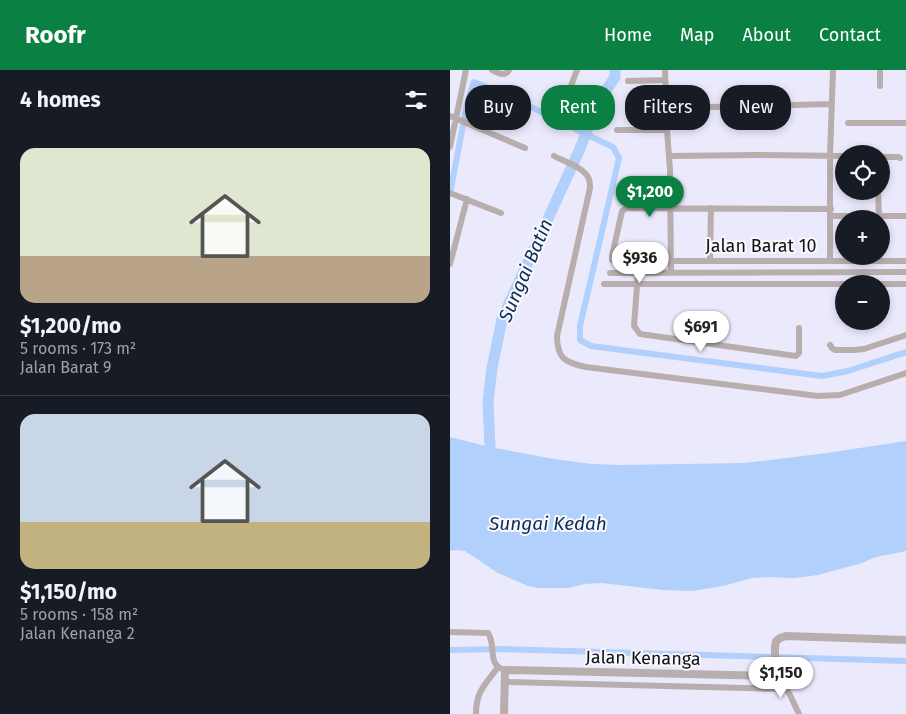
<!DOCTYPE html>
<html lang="en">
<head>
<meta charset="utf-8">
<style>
	:root { --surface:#171b24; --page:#20242c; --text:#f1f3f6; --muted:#9ea1a6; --line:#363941; --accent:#0b8043 }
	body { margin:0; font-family:"Fira Sans",sans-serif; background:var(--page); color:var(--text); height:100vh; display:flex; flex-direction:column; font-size:19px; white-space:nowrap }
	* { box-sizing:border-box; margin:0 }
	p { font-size:16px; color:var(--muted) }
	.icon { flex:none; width:28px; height:28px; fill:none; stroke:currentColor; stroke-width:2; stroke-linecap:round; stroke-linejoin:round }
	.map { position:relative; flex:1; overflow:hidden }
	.details { display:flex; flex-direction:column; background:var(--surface); width:450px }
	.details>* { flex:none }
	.top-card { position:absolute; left:15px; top:15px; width:365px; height:45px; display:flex; gap:10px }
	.buttons { position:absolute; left:385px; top:75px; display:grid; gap:10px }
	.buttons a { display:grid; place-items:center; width:55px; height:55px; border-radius:50%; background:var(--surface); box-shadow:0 2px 8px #0003; font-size:25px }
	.price { position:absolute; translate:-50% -42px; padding:0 11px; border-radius:18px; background:#fff; color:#222; font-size:16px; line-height:32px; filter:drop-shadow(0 1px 2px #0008) }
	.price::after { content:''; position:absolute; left:50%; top:30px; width:15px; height:11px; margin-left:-8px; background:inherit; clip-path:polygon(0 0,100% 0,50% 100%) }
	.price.on { background:var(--accent); color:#fff }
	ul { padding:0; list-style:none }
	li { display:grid; align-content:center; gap:10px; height:265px; padding:0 20px }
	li+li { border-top:1px solid var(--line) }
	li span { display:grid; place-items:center; height:155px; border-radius:15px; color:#555 }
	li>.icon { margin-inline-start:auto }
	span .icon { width:90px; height:90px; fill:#fffc; stroke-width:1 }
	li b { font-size:21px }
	h2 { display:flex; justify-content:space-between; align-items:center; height:60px; padding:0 20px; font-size:21px }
	.pill { padding:0 18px; border-radius:20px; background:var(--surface); box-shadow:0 2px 8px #0003; font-size:18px; line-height:45px }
	.pill.on { background:var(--accent); color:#fff }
	header { display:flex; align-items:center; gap:30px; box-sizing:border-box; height:70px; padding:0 25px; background:var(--accent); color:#fff }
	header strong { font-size:24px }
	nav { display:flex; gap:28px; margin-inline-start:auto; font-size:18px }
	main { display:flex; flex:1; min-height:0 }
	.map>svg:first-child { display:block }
	.water { fill:#b1d0fb }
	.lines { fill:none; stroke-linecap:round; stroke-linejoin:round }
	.canal { stroke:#b1d0fb; stroke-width:6 }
	.river { stroke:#b1d0fb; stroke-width:11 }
	.minor { stroke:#b8aead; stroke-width:6 }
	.tertiary { stroke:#b8aead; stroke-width:8 }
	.labels { text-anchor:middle; stroke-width:4; stroke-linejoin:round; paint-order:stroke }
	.street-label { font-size:18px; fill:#121117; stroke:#f9f8fc }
	.water-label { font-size:19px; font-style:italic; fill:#0c2d58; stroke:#f9f8fc }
</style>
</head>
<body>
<header>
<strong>Roofr</strong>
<nav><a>Home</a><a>Map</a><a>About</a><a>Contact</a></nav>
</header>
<main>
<section class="details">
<h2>4 homes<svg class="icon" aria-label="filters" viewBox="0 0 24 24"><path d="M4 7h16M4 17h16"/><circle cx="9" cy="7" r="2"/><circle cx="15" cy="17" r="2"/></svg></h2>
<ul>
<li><span style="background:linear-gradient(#dfe7d0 70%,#b9a48a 0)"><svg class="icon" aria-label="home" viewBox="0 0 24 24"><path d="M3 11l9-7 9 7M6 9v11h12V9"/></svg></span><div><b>$1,200/mo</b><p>5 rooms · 173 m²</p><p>Jalan Barat 9</p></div></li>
<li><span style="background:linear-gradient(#c9d6e8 70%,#c2b280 0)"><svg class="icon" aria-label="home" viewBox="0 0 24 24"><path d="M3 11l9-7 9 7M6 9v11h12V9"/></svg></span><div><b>$1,150/mo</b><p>5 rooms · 158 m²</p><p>Jalan Kenanga 2</p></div></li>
</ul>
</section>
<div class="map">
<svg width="456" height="644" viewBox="0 0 456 644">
	<rect width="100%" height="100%" fill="#ebe9fc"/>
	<path class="water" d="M 0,367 L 40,377 L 104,389 L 142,394 L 171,395 L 295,393 L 377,383 L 456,371 L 456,481 L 426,487 L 412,493 L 368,505 L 344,508 L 320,507 L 302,508 L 273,516 L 242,521 L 213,520 L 152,513 L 134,514 L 119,518 L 88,518 L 78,516 L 48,503 L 15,481 L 6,480 L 0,481 Z"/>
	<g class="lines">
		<path class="canal" d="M 0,124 L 17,34 L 24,12 C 72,30 117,56 163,77 L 169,88 L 130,256 L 130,270 L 141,276 L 372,306 L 398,301 L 456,282
			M 0,580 L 53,579 L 456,591"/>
		<path class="river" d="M 35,390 L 40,377 L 38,332 L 42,298 L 52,249 L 129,81 L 148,33 L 165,7 L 165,0"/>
		<path class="minor" d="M 42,0 C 48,3 55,7 59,0
			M 215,0 L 217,60 L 220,100 L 221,203
			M 430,0 L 430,16
			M 178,11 L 215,10
			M 216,38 L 382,34
			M 111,42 L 127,0
			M 0,46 L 75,78
			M 398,53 L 456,53
			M 167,60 L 217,60
			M 0,77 L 16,0
			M 104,86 C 113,91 133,97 138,107 C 140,110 140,114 140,118 L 107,266 C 107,288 115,293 136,297 L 368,326 L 390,325 L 456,303
			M 219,86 L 306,85 L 394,86
			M 431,87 L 448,87 L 450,88
			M 428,121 L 429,146
			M 0,123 L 51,143
			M 381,139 L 177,138 L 172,141 L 162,186 L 162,190 L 167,191 L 456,191
			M 381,146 L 456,146
			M 260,191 L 261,138
			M 380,191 L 380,86 L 383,0
			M 0,194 L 17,129
			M 160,203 L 456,202
			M 188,203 L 184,256 L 190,264 L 346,286 L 349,283 L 349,258
			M 154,214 L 394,214
			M 431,214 L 456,214
			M 380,275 L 382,278 L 385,280 L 404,280 L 414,279 L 456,265
			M 0,562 L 38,563 C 47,576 36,595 55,600
			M 329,606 L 340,625 L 349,644
			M 55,612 L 337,619
			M 26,644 C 26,621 35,615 48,597"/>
		<path class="tertiary" d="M 329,606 L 325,597 L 325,577 L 326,571 L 330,568 L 336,566 L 456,570
			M 54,644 L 55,600 L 329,606"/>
	</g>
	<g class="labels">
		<g class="street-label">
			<text x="311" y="182">Jalan Barat 10</text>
			<text transform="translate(193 588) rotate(1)" y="6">Jalan Kenanga</text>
		</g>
		<g class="water-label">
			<text transform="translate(75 200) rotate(-67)" y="7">Sungai Batin</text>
			<text x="98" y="460">Sungai Kedah</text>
		</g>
	</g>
</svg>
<div class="buttons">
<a><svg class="icon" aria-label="locate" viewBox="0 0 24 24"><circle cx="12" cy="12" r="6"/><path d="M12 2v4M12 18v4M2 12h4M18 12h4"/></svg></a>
<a>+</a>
<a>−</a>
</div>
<b class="price on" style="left:200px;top:148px">$1,200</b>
<b class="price" style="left:190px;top:214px">$936</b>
<b class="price" style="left:251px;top:283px">$691</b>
<b class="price" style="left:331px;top:629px">$1,150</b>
<div class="top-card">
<a class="pill">Buy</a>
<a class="pill on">Rent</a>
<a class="pill">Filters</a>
<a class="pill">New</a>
</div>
</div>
</main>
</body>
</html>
